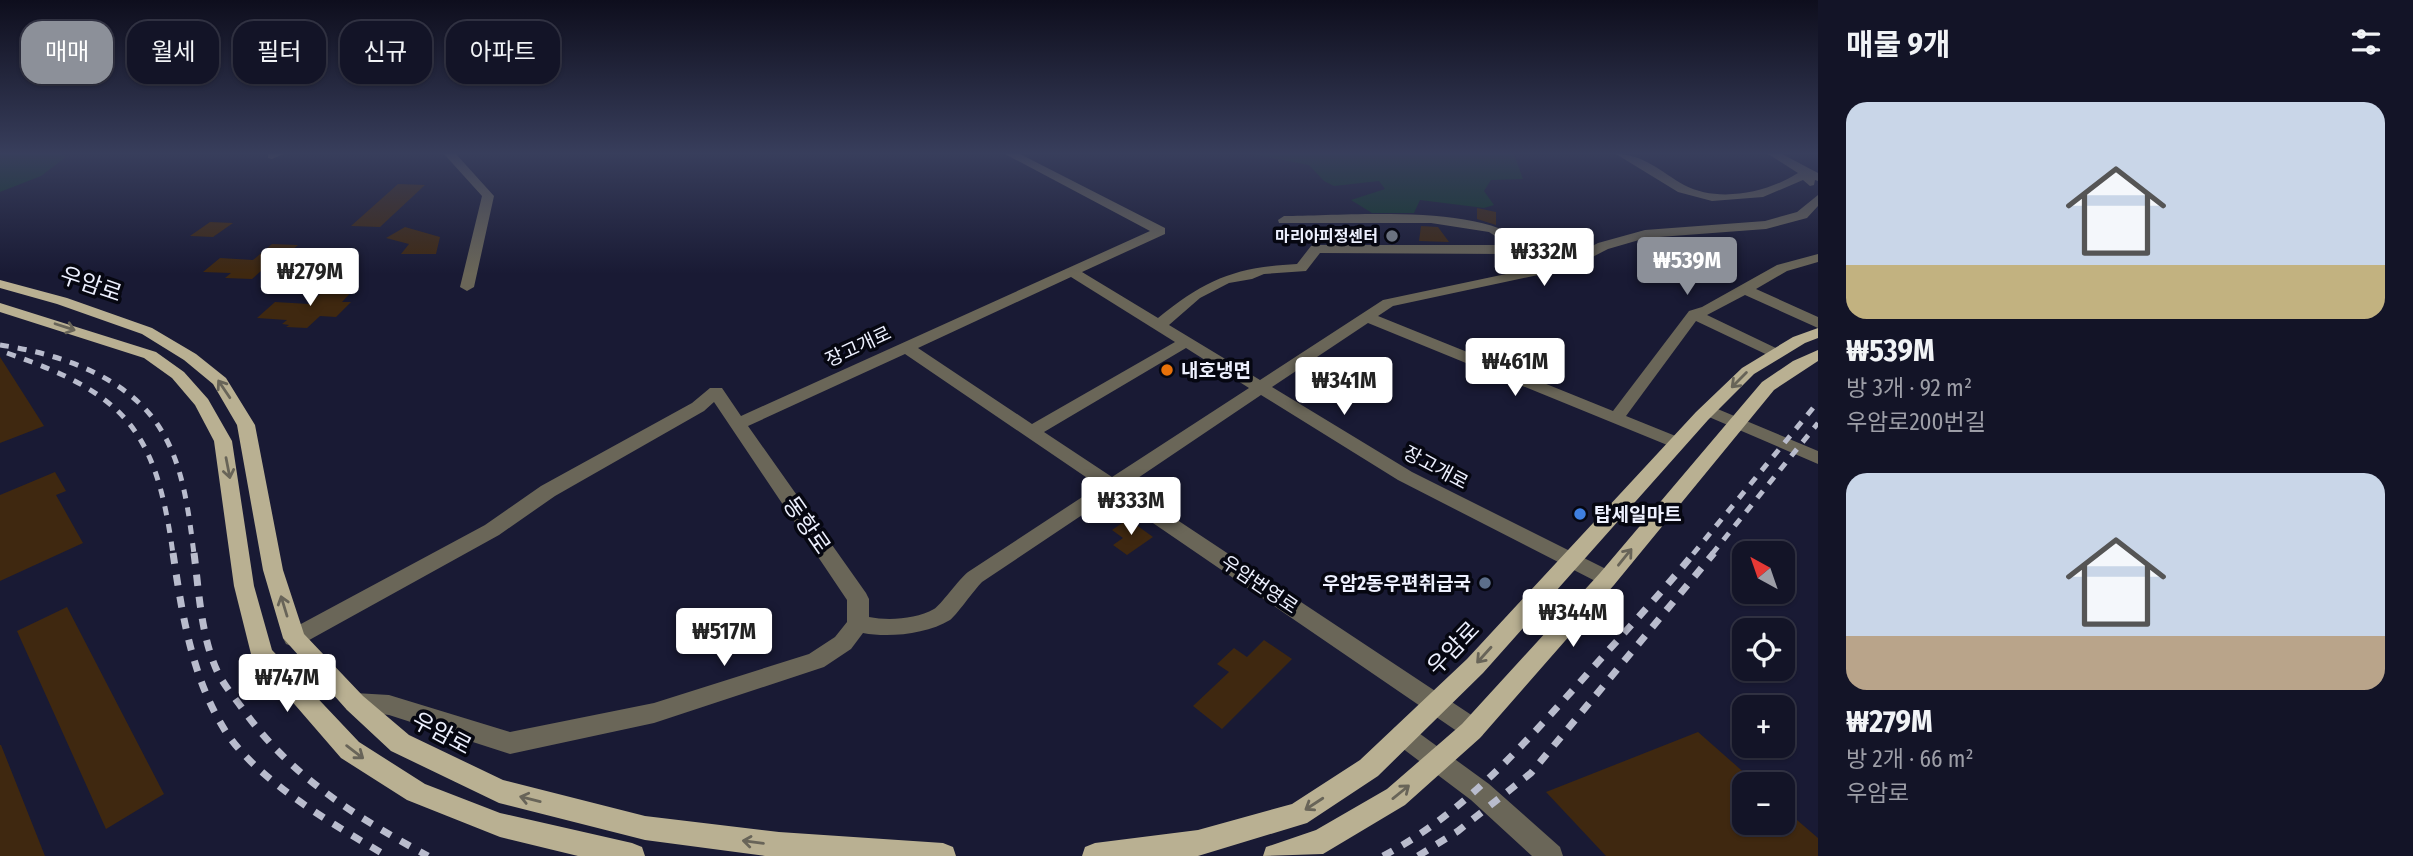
<!DOCTYPE html>
<html lang="ko">
<head>
<meta charset="utf-8">
<style>
	:root { --surface:#131427; --page:#1c1d2f; --text:#f1f3f6; --muted:#9d9ea7; --line:#323344; --accent:#8c9099 }
	body { margin:0; font-family:"Fira Sans Condensed","Noto Sans KR",sans-serif; background:var(--page); color:var(--text); height:100vh; display:flex; flex-direction:column; font-size:26px; white-space:nowrap }
	* { box-sizing:border-box; margin:0 }
	p { font-size:23px; color:var(--muted) }
	.icon { flex:none; width:38px; height:38px; fill:none; stroke:currentColor; stroke-width:2; stroke-linecap:round; stroke-linejoin:round }
	.map { position:relative; flex:1; overflow:hidden }
	.sheet { display:flex; flex-direction:column; background:var(--surface); width:595px }
	.sheet>* { flex:none }
	.banner { position:absolute; left:21px; top:21px; width:665px; height:63px; display:flex; gap:14px }
	.needle { width:46px; rotate:320deg }
	.controls { position:absolute; left:1732px; top:541px; display:grid; gap:14px }
	.controls a { display:grid; place-items:center; width:63px; height:63px; border-radius:14px; background:var(--surface); box-shadow:0 2px 5px #0004,0 0 0 2px var(--line); font-size:35px }
	.price { position:absolute; translate:-50% -60px; padding:0 16px; border-radius:7px; background:#fff; color:#222; font-size:23px; line-height:46px; filter:drop-shadow(0 2px 4px #0008) }
	.price::after { content:''; position:absolute; left:50%; top:42px; width:21px; height:16px; margin-left:-10px; background:inherit; clip-path:polygon(0 0,100% 0,50% 100%) }
	.price.current { background:var(--accent); color:#fff }
	ul { padding:0; list-style:none }
	li { display:grid; align-content:center; gap:14px; height:371px; padding:0 28px }
	li span { display:grid; place-items:center; height:217px; border-radius:21px; color:#555 }
	li>.icon { margin-inline-start:auto }
	span .icon { width:126px; height:126px; fill:#fffc; stroke-width:1 }
	li b { font-size:30px }
	h2 { display:flex; justify-content:space-between; align-items:center; height:84px; padding:0 28px; font-size:30px }
	.tag { padding:0 24px; border-radius:21px; background:var(--surface); box-shadow:0 2px 5px #0004,0 0 0 2px var(--line); font-size:24px; line-height:63px }
	.tag.current { background:var(--accent); color:#fff }
	main { display:flex; flex:1; min-height:0 }
	.map>svg:first-child { display:block }
	.green { fill:#103827 }
	.building { fill:#3f2810 }
	.lines { fill:none; stroke-linecap:round; stroke-linejoin:round }
	.minor { fill:#6a6658; fill-rule:evenodd }
	.major { fill:#b9b092; fill-rule:evenodd }
	.rail-far1 { stroke:#b9bccd; stroke-width:5; stroke-dasharray:9 9; stroke-linecap:butt }
	.rail { stroke:#b9bccd; stroke-width:7; stroke-dasharray:11 11; stroke-linecap:butt }
	.oneway { stroke:#686458 }
	.worship-dot { fill:#6b7280; stroke:#060711; stroke-width:2.5 }
	.food-dot { fill:#e8710a; stroke:#060711; stroke-width:2.5 }
	.shop-dot { fill:#3f7fe0; stroke:#060711; stroke-width:2.5 }
	.service-dot { fill:#5c6f8a; stroke:#060711; stroke-width:2.5 }
	.labels { text-anchor:middle; stroke-width:7; stroke-linejoin:round; paint-order:stroke }
	.far-poi-label { font-size:16px; font-weight:bold; fill:#edf0fe; stroke:#060711; text-anchor:end }
	.street-label { font-size:19px; fill:#edf0fe; stroke:#060711 }
	.poi-label { font-size:19px; font-weight:bold; fill:#edf0fe; stroke:#060711; text-anchor:start }
	.near-street-label { font-size:23px; fill:#edf0fe; stroke:#060711 }
</style>
</head>
<body>
<main>
<div class="map">
<svg width="1818" height="856" viewBox="0 0 1818 856">
	<rect width="100%" height="100%" fill="#191a34"/>
	<path class="green" d="M 0,154 L 61,154 L 66,157 L 41,176 L 0,192 Z
		M 1251,154 L 1514,154 L 1523,179 L 1491,180 L 1484,191 L 1494,205 L 1484,208 L 1420,200 L 1414,213 L 1372,213 L 1351,200 L 1385,189 L 1379,181 L 1334,186 L 1324,181 L 1309,165 Z"/>
	<path class="building" d="M 398,184 L 425,185 L 380,227 L 351,226 Z
		M 1477,208 L 1496,212 L 1496,225 L 1477,219 Z
		M 210,222 L 233,223 L 213,237 L 190,236 Z
		M 1421,226 L 1438,227 L 1449,242 L 1419,241 Z
		M 405,227 L 440,237 L 436,254 L 401,254 L 409,244 L 386,238 Z
		M 272,244 L 298,245 L 268,271 L 262,270 L 252,279 L 225,278 L 231,273 L 203,272 L 220,258 L 253,260 Z
		M 329,286 L 356,287 L 342,302 L 351,302 L 336,317 L 320,316 L 307,328 L 286,327 L 289,325 L 282,324 L 287,320 L 257,318 L 275,302 L 309,304 Z
		M 0,357 L 44,426 L 0,443 Z
		M 55,472 L 66,491 L 56,495 L 83,543 L 0,581 L 0,495 Z
		M 1128,519 L 1153,537 L 1127,555 L 1113,545 L 1123,538 L 1112,530 Z
		M 67,607 L 164,794 L 106,829 L 17,631 Z
		M 1264,640 L 1292,659 L 1222,729 L 1193,706 L 1229,672 L 1217,664 L 1234,648 L 1247,657 Z
		M 1698,732 L 1757,784 L 1745,784 L 1745,822 L 1783,822 L 1783,808 L 1818,838 L 1818,856 L 1606,856 L 1546,792 Z
		M 0,745 L 1,745 L 45,856 L 0,856 Z"/>
	<g class="lines">
		<path class="minor" d="M 268,154 L 283,154 L 272,159 L 268,158 Z
			M 444,154 L 456,154 L 494,196 L 474,287 L 467,291 L 460,287 L 482,196 Z
			M 1005,154 L 1020,154 L 1165,228 L 1165,234 L 1082,272 L 1158,318 C 1206,279 1235,267 1297,264 L 1311,246 L 1316,245 L 1509,245 L 1489,232 L 1431,223 L 1279,223 L 1278,220 L 1284,216 C 1339,216 1485,203 1523,243 L 1521,251 L 1507,254 L 1320,253 L 1306,271 L 1264,274 L 1252,279 L 1229,283 L 1200,298 L 1169,325 L 1260,380 L 1383,300 L 1562,262 L 1598,243 L 1645,230 L 1765,221 L 1797,212 L 1818,195 L 1818,206 L 1807,218 L 1766,229 L 1646,238 L 1608,249 L 1571,268 L 1393,306 L 1378,316 L 1613,411 L 1689,311 L 1702,307 L 1777,265 L 1818,254 L 1818,262 L 1787,271 L 1756,289 L 1818,317 L 1818,328 L 1745,295 L 1707,315 L 1782,351 L 1784,354 L 1776,359 L 1696,321 L 1626,416 L 1683,439 L 1686,443 L 1677,449 L 1368,323 L 1272,387 L 1412,472 L 1614,573 L 1617,579 L 1614,585 L 1607,587 L 1398,480 L 1261,395 L 1126,486 L 1482,722 L 1485,729 L 1482,736 L 1473,739 L 1464,736 L 1112,495 L 982,582 C 974,590 955,617 950,620 C 927,634 889,638 863,633 L 851,649 L 824,667 L 654,723 L 510,754 L 389,715 L 347,710 L 343,703 L 347,696 L 355,693 L 389,695 L 510,732 L 654,703 L 809,654 L 835,637 L 847,622 L 847,600 L 714,402 L 704,411 L 555,496 L 499,535 L 302,644 L 294,647 L 286,644 L 283,638 L 286,632 L 485,525 L 541,486 L 692,403 L 710,388 L 722,388 L 741,416 L 1150,231 ZM 1071,277 L 1175,342 L 1032,424 L 918,348 ZM 1186,348 L 1249,388 L 1112,477 L 1044,432 ZM 905,354 L 1099,486 L 968,572 C 959,579 940,606 934,609 C 916,619 889,621 869,617 L 869,599 L 866,593 L 748,426 Z
			M 1616,154 C 1644,154 1661,172 1684,185 C 1718,203 1767,193 1798,173 L 1768,154 L 1782,154 L 1818,173 L 1818,181 L 1815,180 L 1814,185 L 1810,186 L 1803,180 L 1763,197 L 1712,201 L 1678,192 Z
			M 1708,405 L 1818,451 L 1818,464 L 1702,414 L 1699,410 Z
			M 1403,724 L 1412,728 L 1489,784 L 1560,847 L 1563,856 L 1532,856 L 1471,800 L 1394,742 L 1391,735 L 1394,728 Z"/>
		<path class="major" d="M 0,280 L 67,298 L 152,328 L 196,354 L 226,378 L 255,425 L 283,570 L 304,634 L 363,696 L 409,735 L 503,780 L 645,816 L 779,832 L 943,843 L 953,847 L 956,856 L 765,856 L 645,840 L 499,803 L 391,751 L 347,710 L 283,638 L 263,570 L 237,425 L 213,384 L 184,360 L 142,334 L 57,304 L 0,288 Z
			M 0,303 L 156,352 L 184,372 L 208,399 L 232,441 L 254,586 L 272,650 L 359,742 L 425,784 L 500,813 L 632,843 L 642,847 L 645,856 L 578,856 L 500,837 L 407,800 L 341,758 L 251,654 L 234,586 L 214,441 L 195,405 L 172,378 L 144,358 L 0,312 Z
			M 1818,328 L 1818,338 L 1805,343 L 1754,374 L 1708,420 L 1483,673 L 1378,776 L 1307,823 L 1198,856 L 1082,856 L 1085,847 L 1095,843 L 1198,830 L 1292,804 L 1360,760 L 1467,659 L 1696,412 L 1742,368 L 1793,337 Z
			M 1818,350 L 1818,361 L 1774,390 L 1614,585 L 1480,738 L 1405,805 L 1323,854 L 1263,856 L 1266,847 L 1316,830 L 1387,789 L 1462,724 L 1600,573 L 1762,382 L 1793,361 Z"/>
		<path class="rail-far1" d="M 0,345 C 61,354 133,378 164,435 C 184,470 189,515 194,554
			M 7,353 C 126,394 156,430 173,554
			M 1693,554 L 1818,402
			M 1712,554 L 1818,423"/>
		<path class="rail" d="M 173,553 C 182,614 192,679 226,732 C 258,781 337,827 387,856
			M 194,553 C 199,592 201,637 218,673 C 224,685 234,697 242,708 C 290,776 356,817 428,856
			M 1383,856 C 1462,815 1522,746 1581,681 C 1619,638 1658,597 1694,553
			M 1418,856 L 1458,831 L 1531,773 L 1714,553"/>
	</g>
	<defs><path id="oneway-shaft" d="M-6 0H5M1.5-3L5.5 0L1.5 3" fill="none" stroke-width="1.6" stroke-linecap="round" stroke-linejoin="round" transform="scale(1.75)"/></defs>
	<g class="oneway">
		<use href="#oneway-shaft" transform="translate(65 327) rotate(18)"/>
		<use href="#oneway-shaft" transform="translate(1739 380) rotate(135)"/>
		<use href="#oneway-shaft" transform="translate(224 389) rotate(-124)"/>
		<use href="#oneway-shaft" transform="translate(228 468) rotate(79)"/>
		<use href="#oneway-shaft" transform="translate(1625 557) rotate(-51)"/>
		<use href="#oneway-shaft" transform="translate(284 606) rotate(-107)"/>
		<use href="#oneway-shaft" transform="translate(1484 655) rotate(132)"/>
		<use href="#oneway-shaft" transform="translate(355 752) rotate(37)"/>
		<use href="#oneway-shaft" transform="translate(1401 792) rotate(-39)"/>
		<use href="#oneway-shaft" transform="translate(530 799) rotate(-166)"/>
		<use href="#oneway-shaft" transform="translate(1314 804) rotate(147)"/>
		<use href="#oneway-shaft" transform="translate(753 842) rotate(-173)"/>
	</g>
	<linearGradient id="sky" x2="0" y2="1"><stop stop-color="#0e0e1d"/><stop offset="0.56" stop-color="#383e5c"/><stop offset="1" stop-color="#383e5c" stop-opacity="0"/></linearGradient>
	<rect width="1818" height="274" fill="url(#sky)"/>
	<circle class="worship-dot" cx="1392" cy="236" r="7"/>
	<circle class="food-dot" cx="1167" cy="370" r="7"/>
	<circle class="shop-dot" cx="1580" cy="514" r="7"/>
	<circle class="service-dot" cx="1485" cy="583" r="7"/>
	<g class="labels">
		<g class="far-poi-label">
			<text x="1378" y="242">마리아피정센터</text>
		</g>
		<g class="street-label">
			<text transform="translate(858 346) rotate(-25)" y="7">장고개로</text>
			<text transform="translate(1436 467) rotate(28)" y="7">장고개로</text>
			<text transform="translate(1260 584) rotate(34)" y="7">우암번영로</text>
		</g>
		<g class="poi-label">
			<text x="1181" y="377">내호냉면</text>
			<text x="1594" y="521">탑세일마트</text>
			<text x="1471" y="590" text-anchor="end">우암2동우편취급국</text>
		</g>
		<g class="near-street-label">
			<text transform="translate(91 284) rotate(19)" y="8">우암로</text>
			<text transform="translate(807 525) rotate(55)" y="8">동항로</text>
			<text transform="translate(1453 648) rotate(-46)" y="8">우암로</text>
			<text transform="translate(442 733) rotate(28)" y="8">우암로</text>
		</g>
	</g>
</svg>
<div class="controls">
<a><svg class="needle" viewBox="-14 -14 28 28"><path d="M0-13l5 13h-10z" fill="#e53935"/><path d="M0 13l5-13h-10z" fill="#9d9ea7"/></svg></a>
<a><svg class="icon" aria-label="locate" viewBox="0 0 24 24"><circle cx="12" cy="12" r="6"/><path d="M12 2v4M12 18v4M2 12h4M18 12h4"/></svg></a>
<a>+</a>
<a>−</a>
</div>
<b class="price" style="left:1544px;top:288px">₩332M</b>
<b class="price current" style="left:1687px;top:297px">₩539M</b>
<b class="price" style="left:310px;top:308px">₩279M</b>
<b class="price" style="left:1515px;top:398px">₩461M</b>
<b class="price" style="left:1344px;top:417px">₩341M</b>
<b class="price" style="left:1131px;top:537px">₩333M</b>
<b class="price" style="left:1573px;top:649px">₩344M</b>
<b class="price" style="left:724px;top:668px">₩517M</b>
<b class="price" style="left:287px;top:714px">₩747M</b>
<div class="banner">
<a class="tag current">매매</a>
<a class="tag">월세</a>
<a class="tag">필터</a>
<a class="tag">신규</a>
<a class="tag">아파트</a>
</div>
</div>
<section class="sheet">
<h2>매물 9개<svg class="icon" aria-label="filters" viewBox="0 0 24 24"><path d="M4 7h16M4 17h16"/><circle cx="9" cy="7" r="2"/><circle cx="15" cy="17" r="2"/></svg></h2>
<ul>
<li><span style="background:linear-gradient(#c9d6e8 75%,#c2b280 0)"><svg class="icon" aria-label="home" viewBox="0 0 24 24"><path d="M3 11l9-7 9 7M6 9v11h12V9"/></svg></span><div><b>₩539M</b><p>방 3개 · 92 m²</p><p>우암로200번길</p></div></li>
<li><span style="background:linear-gradient(#c9d6e8 75%,#b9a48a 0)"><svg class="icon" aria-label="home" viewBox="0 0 24 24"><path d="M3 11l9-7 9 7M6 9v11h12V9"/></svg></span><div><b>₩279M</b><p>방 2개 · 66 m²</p><p>우암로</p></div></li>
</ul>
</section>
</main>
</body>
</html>
